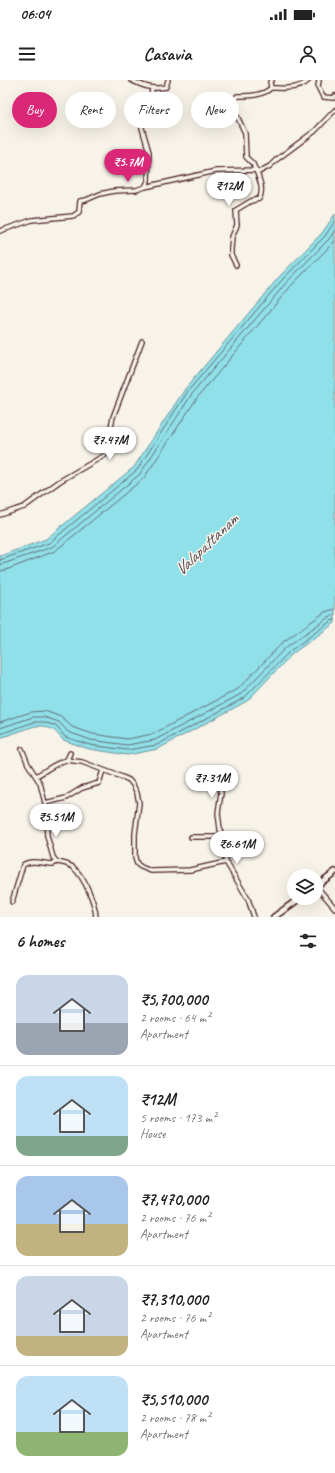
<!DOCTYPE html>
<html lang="en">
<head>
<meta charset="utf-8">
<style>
	:root { --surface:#fff; --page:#f6f6f6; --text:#222; --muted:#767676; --line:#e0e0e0; --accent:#db2777 }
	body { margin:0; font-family:Caveat,sans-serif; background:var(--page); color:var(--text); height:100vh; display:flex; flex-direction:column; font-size:15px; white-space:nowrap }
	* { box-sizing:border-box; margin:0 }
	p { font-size:13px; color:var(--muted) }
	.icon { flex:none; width:22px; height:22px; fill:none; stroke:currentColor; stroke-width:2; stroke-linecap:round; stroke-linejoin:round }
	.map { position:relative; height:837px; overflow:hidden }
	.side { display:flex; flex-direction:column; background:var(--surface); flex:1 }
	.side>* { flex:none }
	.guide { position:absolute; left:12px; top:12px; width:311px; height:36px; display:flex; gap:8px }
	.controls { position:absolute; left:287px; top:789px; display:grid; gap:8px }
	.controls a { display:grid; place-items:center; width:36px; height:36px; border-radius:50%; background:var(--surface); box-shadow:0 4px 16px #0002; font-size:20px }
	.price { position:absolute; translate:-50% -34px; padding:0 9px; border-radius:14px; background:#fff; color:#222; font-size:13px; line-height:26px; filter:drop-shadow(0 1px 2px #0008) }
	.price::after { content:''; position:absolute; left:50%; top:24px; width:12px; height:9px; margin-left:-6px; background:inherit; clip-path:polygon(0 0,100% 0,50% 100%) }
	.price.selected { background:var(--accent); color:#fff }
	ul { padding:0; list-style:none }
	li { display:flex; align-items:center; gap:12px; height:100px; padding:0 16px }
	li+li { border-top:1px solid var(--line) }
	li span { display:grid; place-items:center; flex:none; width:112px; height:80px; border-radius:12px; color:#555 }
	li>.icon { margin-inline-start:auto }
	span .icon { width:48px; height:48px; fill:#fffc; stroke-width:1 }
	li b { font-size:17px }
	h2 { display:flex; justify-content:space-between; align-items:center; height:48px; padding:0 16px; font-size:17px }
	.pill { padding:0 14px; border-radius:18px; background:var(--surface); box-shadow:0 4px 16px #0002; font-size:14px; line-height:36px }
	.pill.selected { background:var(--accent); color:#fff }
	.status { display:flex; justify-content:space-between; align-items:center; height:28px; padding:0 20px; background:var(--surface); direction:ltr }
	.status svg { height:11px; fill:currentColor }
	header { display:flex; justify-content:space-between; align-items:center; height:52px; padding:0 16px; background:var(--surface); font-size:18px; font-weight:700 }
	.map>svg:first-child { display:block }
	.water { fill:#8fe0e8; stroke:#73939c }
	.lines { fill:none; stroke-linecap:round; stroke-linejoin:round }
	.shore { stroke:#666c77; stroke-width:1 }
	.minor-casing { stroke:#4a1f2b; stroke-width:6 }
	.secondary-casing { stroke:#4a1f2b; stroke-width:8 }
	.minor { stroke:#f7f3e8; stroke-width:3.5 }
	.secondary { stroke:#f7f3e8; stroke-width:5 }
	.labels { text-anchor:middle; stroke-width:3; stroke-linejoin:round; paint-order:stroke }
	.water-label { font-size:17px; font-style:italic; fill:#5b4f5a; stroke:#f7f3e8 }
</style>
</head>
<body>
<div class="status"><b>06:04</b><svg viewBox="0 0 49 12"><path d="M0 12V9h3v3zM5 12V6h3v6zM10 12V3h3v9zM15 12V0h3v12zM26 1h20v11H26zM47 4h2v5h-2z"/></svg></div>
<header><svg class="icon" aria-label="menu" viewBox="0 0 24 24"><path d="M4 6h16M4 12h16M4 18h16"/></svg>Casavia<svg class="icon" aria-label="person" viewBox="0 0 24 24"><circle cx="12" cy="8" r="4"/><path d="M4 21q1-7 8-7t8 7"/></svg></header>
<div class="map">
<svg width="335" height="837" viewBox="0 0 335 837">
	<rect width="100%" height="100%" fill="#f7f3e8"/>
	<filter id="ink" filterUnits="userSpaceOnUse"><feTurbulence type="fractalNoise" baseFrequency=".025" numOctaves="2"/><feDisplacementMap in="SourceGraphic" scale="8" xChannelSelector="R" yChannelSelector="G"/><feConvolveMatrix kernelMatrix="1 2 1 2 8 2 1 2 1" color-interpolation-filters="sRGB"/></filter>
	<g filter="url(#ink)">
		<path class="water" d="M 335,134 L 335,543 L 292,574 L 247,621 L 158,669 L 128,675 L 89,669 L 63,660 L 54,650 L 44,646 L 35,646 L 0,658 L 0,476 L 46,459 L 134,387 L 185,309 L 279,197 L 322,153 Z"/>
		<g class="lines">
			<path class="shore" d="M 0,480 L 49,463 L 137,390 L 188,311 L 282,200 L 325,156 L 335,141
				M 0,485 L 52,467 L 140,394 L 192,314 L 286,203 L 329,159 L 335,150
				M 0,491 L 6,490 L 55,471 L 144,398 L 197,318 L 290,207 L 335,161
				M 0,642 L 31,632 L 45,631 L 61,637 L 72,647 L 93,654 L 127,659 L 153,654 L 238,609 L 283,562 L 325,532 L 335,529
				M 0,648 L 33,637 L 44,637 L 59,642 L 68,652 L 91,660 L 127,665 L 155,660 L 241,614 L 286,567 L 329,537 L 335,535
				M 0,654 L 34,642 L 44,642 L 56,646 L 65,657 L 90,665 L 127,670 L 157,665 L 244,618 L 290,571 L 331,541 L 335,540"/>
			<g class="minor-casing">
				<path id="minor" d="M 131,0 C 143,6 153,10 166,7 L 168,0
					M 272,0 L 270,2 L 271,8 C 284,8 299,10 309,0
					M 319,0 L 318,7 L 323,17 L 334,18 L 335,16
					M 257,93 L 253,84 L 246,77 L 245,53 L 236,34 L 235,20 L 237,16 C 249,16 262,16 271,8
					M 145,107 L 216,91 L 256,90
					M 0,151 L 32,140 L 73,136 L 79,132 L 80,121 L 86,120 L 100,114 L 114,111 L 136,110 L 145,107 L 148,101 L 149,72 L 142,48 L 142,37 L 151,19 L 152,8
					M 236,185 L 231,175 L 231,169 L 232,157 L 237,145 L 236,130 L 251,121 L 259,119 C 264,111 260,101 257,93 L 270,86 L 276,80 L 315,51 L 335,30
					M 0,435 L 24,427 L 60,401 L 105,375 L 113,337 L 142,261
					M 22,669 L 28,684 L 40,703 L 45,723 L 47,756 L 53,777 L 57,782 C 63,783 70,784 74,788 C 85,799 95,822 96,837
					M 67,680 L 82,682 L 122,697 L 129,700 L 133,705 L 137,713 L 139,723 L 135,754 L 135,778 L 137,784 L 141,787 L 151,791 L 190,790 L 226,782
					M 36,696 C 44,692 60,680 67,680 L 70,673
					M 219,704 L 221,713 L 218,733 L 221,757 L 226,782 L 248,819 L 254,837
					M 45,723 L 66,718 L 82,708 L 99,703 L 103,690
					M 191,757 L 221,757
					M 316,806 L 335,828
					M 12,822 L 23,785 C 31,779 44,784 53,784 L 57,782"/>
			</g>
			<g class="secondary-casing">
				<path id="secondary" d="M 316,806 L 335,792
					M 274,837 L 300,818"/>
			</g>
			<use href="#minor" class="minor"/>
			<use href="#secondary" class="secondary"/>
		</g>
	</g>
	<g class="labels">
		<g class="water-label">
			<text transform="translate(206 464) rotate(-44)" y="6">Valapattanam</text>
		</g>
	</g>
</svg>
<div class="controls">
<a><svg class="icon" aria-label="layers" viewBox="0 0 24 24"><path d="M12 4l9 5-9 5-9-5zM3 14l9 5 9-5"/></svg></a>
</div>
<b class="price selected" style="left:128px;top:103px">₹5.7M</b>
<b class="price" style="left:229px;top:127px">₹12M</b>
<b class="price" style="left:110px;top:381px">₹7.47M</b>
<b class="price" style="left:212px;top:719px">₹7.31M</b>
<b class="price" style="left:56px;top:758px">₹5.51M</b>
<b class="price" style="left:237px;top:785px">₹6.61M</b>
<div class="guide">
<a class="pill selected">Buy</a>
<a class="pill">Rent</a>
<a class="pill">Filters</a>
<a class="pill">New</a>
</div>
</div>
<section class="side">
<h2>6 homes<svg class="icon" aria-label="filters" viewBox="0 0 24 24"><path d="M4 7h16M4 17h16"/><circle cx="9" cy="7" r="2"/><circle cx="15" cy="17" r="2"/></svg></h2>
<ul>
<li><span style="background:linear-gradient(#c9d6e8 60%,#9aa5b1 0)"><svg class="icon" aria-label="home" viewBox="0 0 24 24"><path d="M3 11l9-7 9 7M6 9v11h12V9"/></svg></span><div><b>₹5,700,000</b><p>2 rooms · 64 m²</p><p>Apartment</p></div></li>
<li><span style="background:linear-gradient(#bfe0f5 75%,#7fa58c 0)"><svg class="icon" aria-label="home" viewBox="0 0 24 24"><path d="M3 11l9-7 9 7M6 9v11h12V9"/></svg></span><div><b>₹12M</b><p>5 rooms · 173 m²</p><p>House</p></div></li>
<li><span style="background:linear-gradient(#a9c7e8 60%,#c2b280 0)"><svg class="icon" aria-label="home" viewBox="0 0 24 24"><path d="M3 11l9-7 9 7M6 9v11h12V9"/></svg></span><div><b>₹7,470,000</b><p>2 rooms · 76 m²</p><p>Apartment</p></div></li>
<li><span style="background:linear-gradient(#c9d6e8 75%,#c2b280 0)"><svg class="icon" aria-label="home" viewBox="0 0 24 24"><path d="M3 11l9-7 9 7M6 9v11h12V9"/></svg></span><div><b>₹7,310,000</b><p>2 rooms · 76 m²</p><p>Apartment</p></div></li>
<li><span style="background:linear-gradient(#bfe0f5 70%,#8fb573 0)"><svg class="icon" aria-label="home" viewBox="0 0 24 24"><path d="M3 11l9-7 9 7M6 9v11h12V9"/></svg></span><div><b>₹5,510,000</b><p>2 rooms · 78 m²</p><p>Apartment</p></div></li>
</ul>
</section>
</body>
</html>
